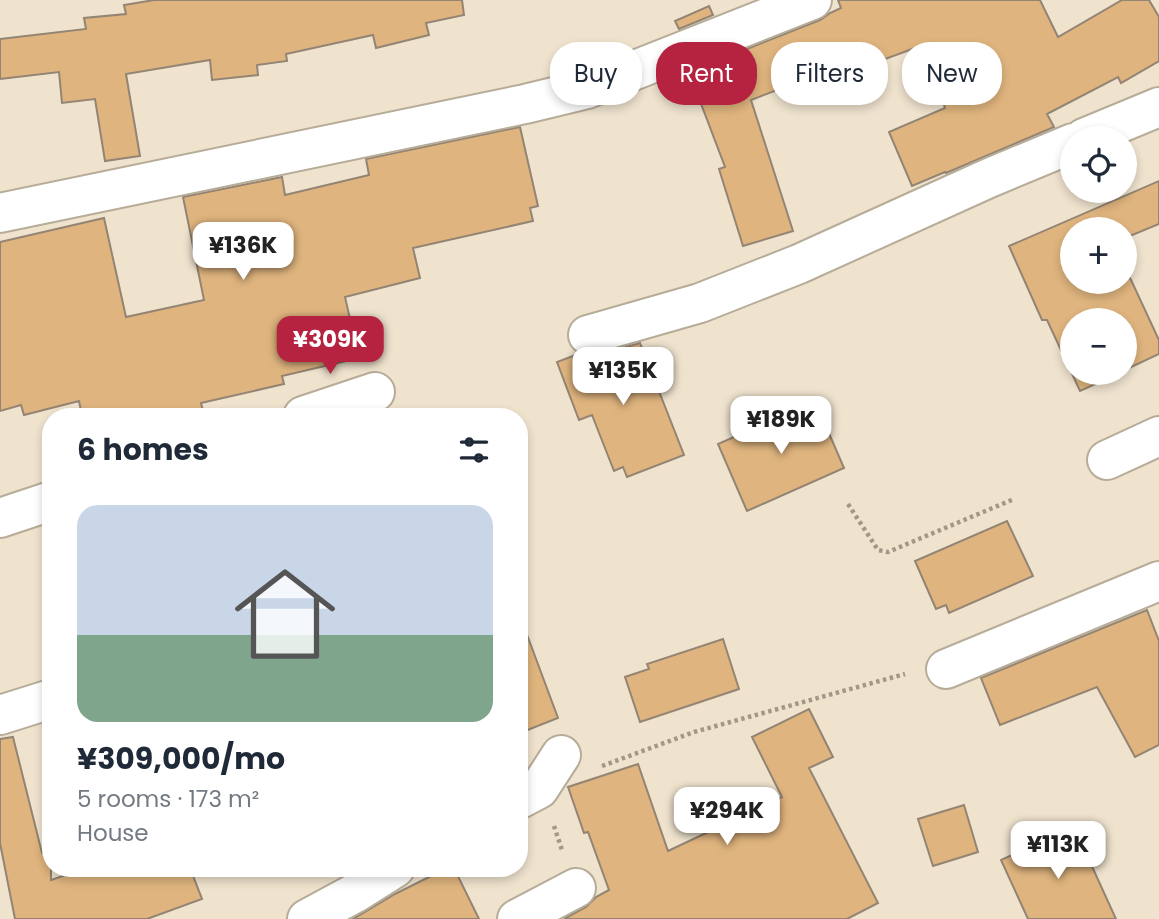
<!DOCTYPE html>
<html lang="en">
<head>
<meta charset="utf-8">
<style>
	:root { --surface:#fff; --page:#f2f2f3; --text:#1f2937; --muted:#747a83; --accent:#b52341 }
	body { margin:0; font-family:Poppins,sans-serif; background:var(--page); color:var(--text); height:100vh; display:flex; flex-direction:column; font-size:26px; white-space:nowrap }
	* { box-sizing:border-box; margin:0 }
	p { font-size:23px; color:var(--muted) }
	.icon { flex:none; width:38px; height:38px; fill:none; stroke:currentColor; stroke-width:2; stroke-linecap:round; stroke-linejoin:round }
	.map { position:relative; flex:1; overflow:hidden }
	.drawer { position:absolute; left:42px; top:408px; width:486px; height:469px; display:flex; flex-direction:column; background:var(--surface); border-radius:28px; box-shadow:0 4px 10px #0003 }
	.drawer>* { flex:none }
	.hud { position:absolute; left:550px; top:42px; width:504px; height:63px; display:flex; gap:14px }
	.tools { position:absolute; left:1060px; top:126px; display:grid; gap:14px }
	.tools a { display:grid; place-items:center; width:77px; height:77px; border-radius:50%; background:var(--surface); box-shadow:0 4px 10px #0003; font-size:35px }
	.price { position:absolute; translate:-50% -60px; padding:0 16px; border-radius:14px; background:#fff; color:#222; font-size:23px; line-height:46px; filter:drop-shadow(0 2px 4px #0008) }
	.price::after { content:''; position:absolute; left:50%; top:42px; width:21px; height:16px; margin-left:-10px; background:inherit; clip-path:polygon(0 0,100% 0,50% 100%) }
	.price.selected { background:var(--accent); color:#fff }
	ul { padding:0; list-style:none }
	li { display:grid; align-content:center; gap:14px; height:371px; padding:0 35px }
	li span { display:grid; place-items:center; height:217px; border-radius:21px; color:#555 }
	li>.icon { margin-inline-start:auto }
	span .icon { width:126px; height:126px; fill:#fffc; stroke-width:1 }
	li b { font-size:30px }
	h2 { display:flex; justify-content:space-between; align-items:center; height:84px; padding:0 35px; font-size:30px }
	.tag { padding:0 24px; border-radius:28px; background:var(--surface); box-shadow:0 4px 10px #0003; font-size:24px; line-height:63px }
	.tag.selected { background:var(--accent); color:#fff }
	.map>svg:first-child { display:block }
	.building { fill:#dfb47e; stroke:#938473; stroke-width:2 }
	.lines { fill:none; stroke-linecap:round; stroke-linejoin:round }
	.minor-casing { stroke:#b6ac97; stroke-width:42 }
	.path { stroke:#a19888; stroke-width:4.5; stroke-dasharray:3.5 3.5; stroke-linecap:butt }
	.minor { stroke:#fff; stroke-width:38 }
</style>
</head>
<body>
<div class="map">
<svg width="1159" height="919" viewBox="0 0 1159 919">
	<rect width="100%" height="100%" fill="#efe3ce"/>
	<path class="building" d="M 154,0 L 462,0 L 464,15 L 426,23 L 429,35 L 376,48 L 373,35 L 286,54 L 287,61 L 257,65 L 258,75 L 212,80 L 210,60 L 126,74 L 140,156 L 105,161 L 95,99 L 62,103 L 59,72 L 0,79 L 0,39 L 86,29 L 84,18 L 126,14 L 124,5 Z
		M 838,0 L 1040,0 L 1058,37 L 1122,0 L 1149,0 L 1159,17 L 1159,61 L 1121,83 L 1118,77 L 1047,114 L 1054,127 L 946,173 L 945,172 L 912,186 L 889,132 L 945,108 L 923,45 L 831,79 L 827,71 L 751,100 L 793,231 L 743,246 L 719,169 L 725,167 L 689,72 L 820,20 L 830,13 L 841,8 Z
		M 709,6 L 713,15 L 679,29 L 675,21 Z
		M 520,127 L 538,206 L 530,208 L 533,221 L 413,248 L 420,278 L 345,297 L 359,358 L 282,376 L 284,384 L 201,403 L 203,411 L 176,416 L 82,416 L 79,401 L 24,415 L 21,405 L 0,411 L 0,242 L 104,218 L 126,317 L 204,300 L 183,197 L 282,177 L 285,195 L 369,175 L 366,159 Z
		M 1159,181 L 1159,224 L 1125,238 L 1125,229 L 1073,229 L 1073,282 L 1125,282 L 1125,267 L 1159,340 L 1159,354 L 1125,370 L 1125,320 L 1073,320 L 1073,373 L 1120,373 L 1080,391 L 1047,320 L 1042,320 L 1009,246 Z
		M 640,343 L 684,455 L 627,477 L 623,467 L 614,471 L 592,415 L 579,420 L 557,362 L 578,354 L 583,356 L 594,356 Z
		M 815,401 L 844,468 L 747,511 L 718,444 Z
		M 1007,521 L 1033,576 L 949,613 L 946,605 L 936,609 L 915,561 Z
		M 1147,610 L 1159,641 L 1159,745 L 1135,757 L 1097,687 L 1000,725 L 981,678 Z
		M 523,624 L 558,718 L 520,733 L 520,625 Z
		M 723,639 L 739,689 L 640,722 L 625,677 L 649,669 L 647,664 Z
		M 809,709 L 833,757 L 809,768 L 878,903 L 847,919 L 564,919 L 586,907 L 596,897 L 609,890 L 588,832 L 584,833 L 568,787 L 638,764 L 668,851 L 782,797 L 752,737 Z
		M 13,737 L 42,853 L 51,851 L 51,880 L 86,868 L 190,868 L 202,899 L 147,919 L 15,919 L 0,843 L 0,739 Z
		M 964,805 L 978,852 L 933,866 L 918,819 Z
		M 1074,827 L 1116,919 L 1028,919 L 1001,860 Z
		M 447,868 L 454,868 L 479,919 L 353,919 L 395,894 Z"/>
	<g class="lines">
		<g class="minor-casing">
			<path id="minor" d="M 1084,138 L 1159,107
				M 0,213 L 525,104 L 587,89 L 812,0
				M 588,335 L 700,303 L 799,264 L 989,178 L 1073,143
				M 303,416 L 375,392
				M 1107,460 L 1159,436
				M 0,518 L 51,501
				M 946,669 L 1159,581
				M 0,715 L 51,699
				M 520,799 L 539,789 L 561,755
				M 307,919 L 357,892 L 395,868
				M 517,919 L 576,888"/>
		</g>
		<path class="path" d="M 848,504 L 878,550 L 888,552 L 1014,499
			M 602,766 L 694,732 L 905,674
			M 554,826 L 562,850"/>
		<use href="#minor" class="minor"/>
	</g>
</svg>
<div class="tools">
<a><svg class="icon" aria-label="locate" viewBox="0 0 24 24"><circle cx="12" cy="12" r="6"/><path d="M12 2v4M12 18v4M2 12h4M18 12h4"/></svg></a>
<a>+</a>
<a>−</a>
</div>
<b class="price" style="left:243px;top:282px">¥136K</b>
<b class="price selected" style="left:330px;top:376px">¥309K</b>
<b class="price" style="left:623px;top:407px">¥135K</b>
<b class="price" style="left:781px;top:456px">¥189K</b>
<b class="price" style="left:727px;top:847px">¥294K</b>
<b class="price" style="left:1058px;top:881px">¥113K</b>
<div class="hud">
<a class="tag">Buy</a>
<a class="tag selected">Rent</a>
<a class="tag">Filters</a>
<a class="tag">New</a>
</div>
<section class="drawer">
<h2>6 homes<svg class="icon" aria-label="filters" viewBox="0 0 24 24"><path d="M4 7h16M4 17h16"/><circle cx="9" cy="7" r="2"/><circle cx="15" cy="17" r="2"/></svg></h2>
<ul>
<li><span style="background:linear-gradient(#c9d6e8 60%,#7fa58c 0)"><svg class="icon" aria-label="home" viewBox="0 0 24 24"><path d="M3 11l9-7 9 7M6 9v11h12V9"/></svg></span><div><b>¥309,000/mo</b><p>5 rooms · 173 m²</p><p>House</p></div></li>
</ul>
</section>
</div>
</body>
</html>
